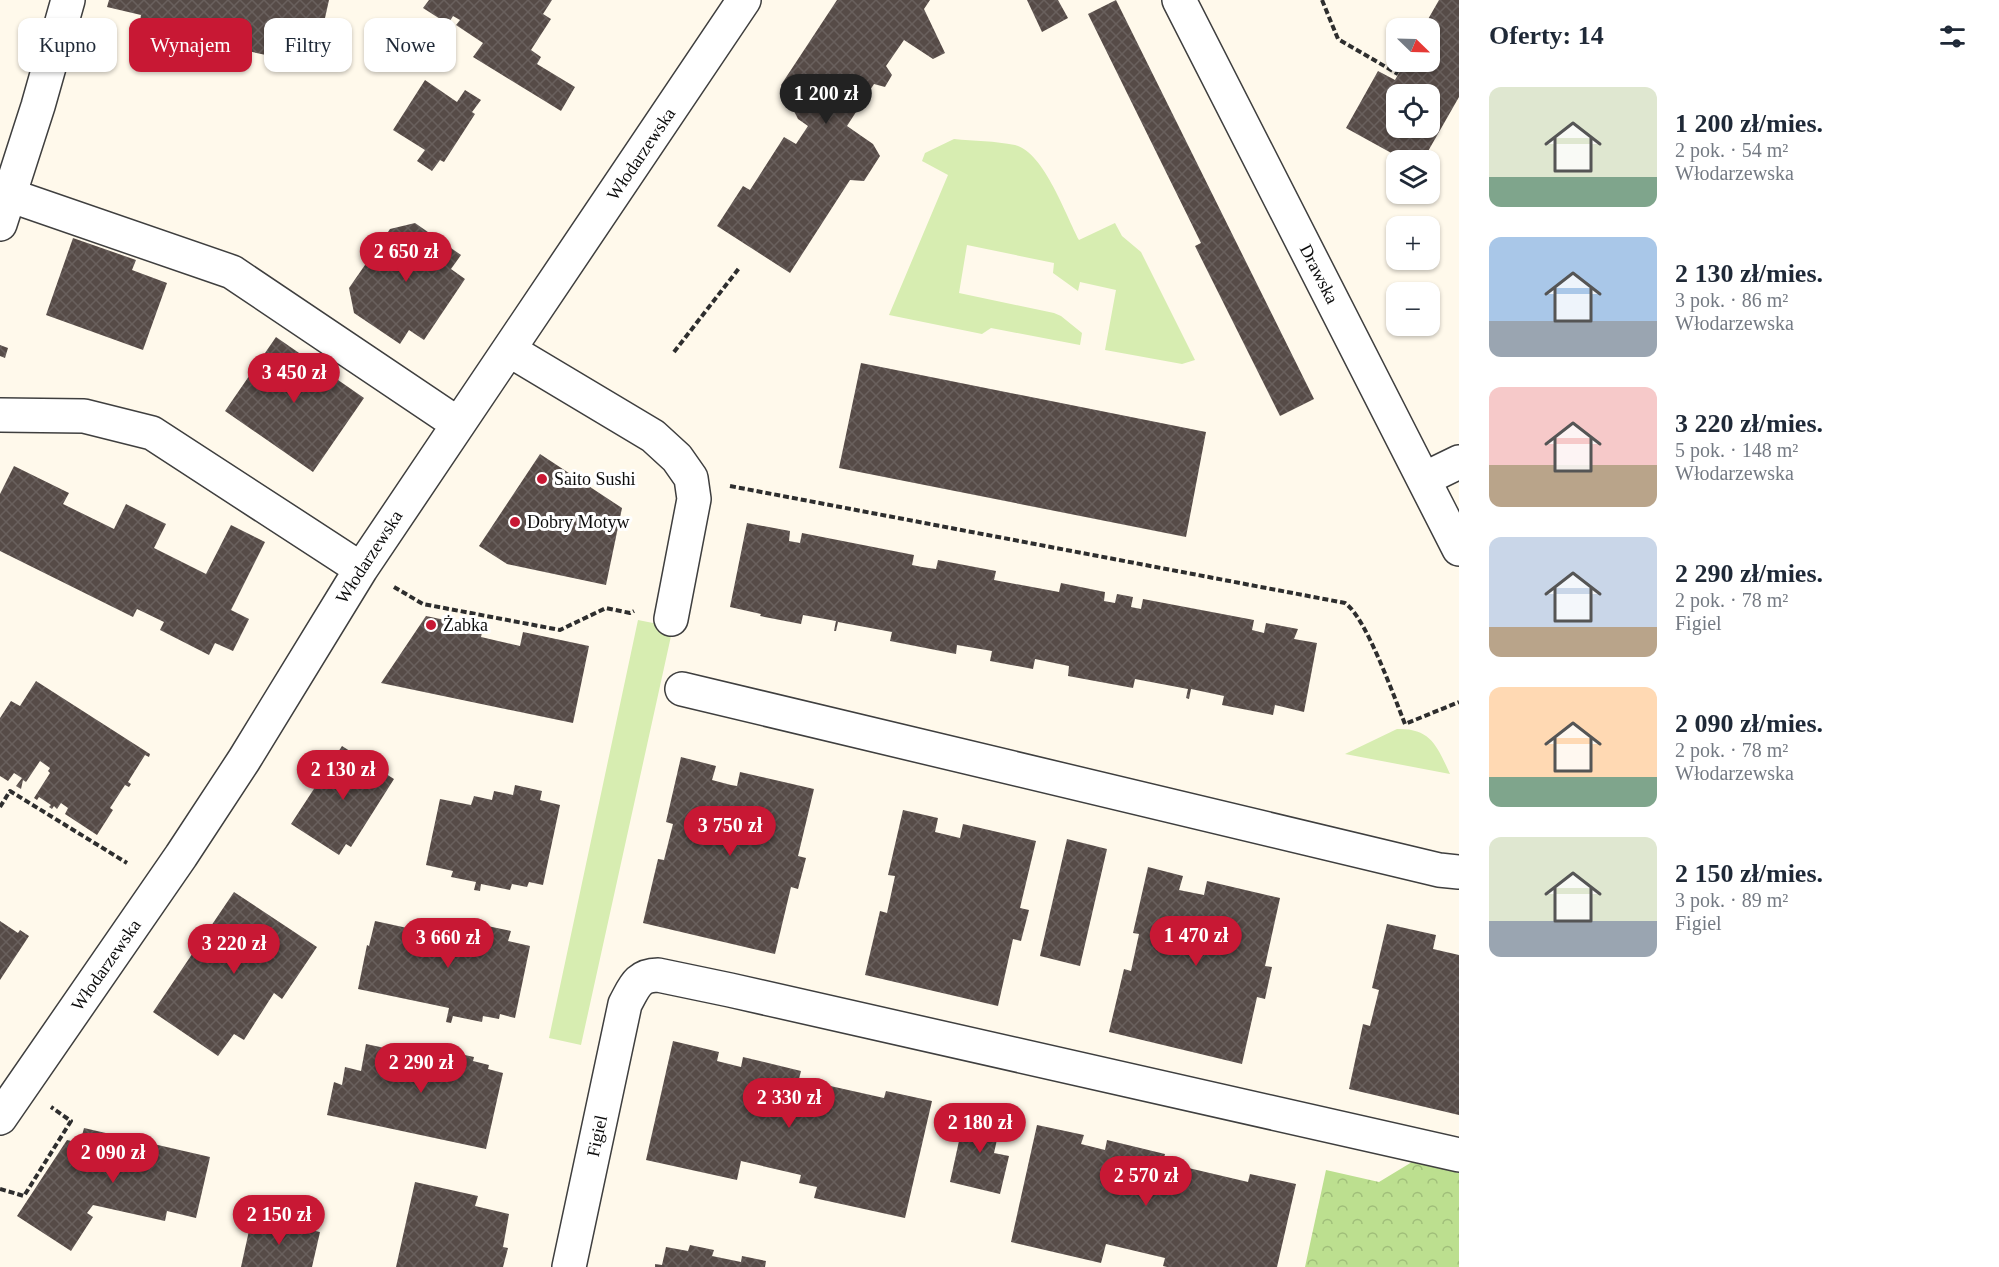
<!DOCTYPE html>
<html lang="pl">
<head>
<meta charset="utf-8">
<style>
	:root { --surface:#fff; --page:#f6f6f7; --text:#1f2937; --muted:#747a83; --accent:#c81834 }
	body { margin:0; font-family:"Times New Roman",serif; background:var(--page); color:var(--text); height:100vh; display:flex; flex-direction:column; font-size:22px; white-space:nowrap }
	* { box-sizing:border-box; margin:0 }
	p { font-size:20px; color:var(--muted) }
	.icon { flex:none; width:33px; height:33px; fill:none; stroke:currentColor; stroke-width:2; stroke-linecap:round; stroke-linejoin:round }
	.map { position:relative; flex:1; overflow:hidden }
	.panel { display:flex; flex-direction:column; background:var(--surface); width:540px }
	.panel>* { flex:none }
	.banner { position:absolute; left:18px; top:18px; width:570px; height:54px; display:flex; gap:12px }
	.needle { width:39px; rotate:113deg }
	.controls { position:absolute; left:1386px; top:18px; display:grid; gap:12px }
	.controls a { display:grid; place-items:center; width:54px; height:54px; border-radius:12px; background:var(--surface); box-shadow:0 2px 4px #0004; font-size:30px }
	.price { position:absolute; translate:-50% -51px; padding:0 14px; border-radius:21px; background:var(--accent); color:#fff; font-size:20px; line-height:39px; filter:drop-shadow(0 2px 3px #0008) }
	.price::after { content:''; position:absolute; left:50%; top:36px; width:18px; height:14px; margin-left:-9px; background:inherit; clip-path:polygon(0 0,100% 0,50% 100%) }
	.price.current { background:#222; color:#fff }
	ul { padding:0; list-style:none }
	li { display:flex; align-items:center; gap:18px; height:150px; padding:0 30px }
	li span { display:grid; place-items:center; flex:none; width:168px; height:120px; border-radius:12px; color:#555 }
	li>.icon { margin-inline-start:auto }
	span .icon { width:72px; height:72px; fill:#fffc; stroke-width:1 }
	li b { font-size:26px }
	h2 { display:flex; justify-content:space-between; align-items:center; height:72px; padding:0 30px; font-size:26px }
	.tag { padding:0 21px; border-radius:12px; background:var(--surface); box-shadow:0 2px 4px #0004; font-size:21px; line-height:54px }
	.tag.current { background:var(--accent); color:#fff }
	main { display:flex; flex:1; min-height:0 }
	.map>svg:first-child { display:block }
	.grass { fill:#d7edb1 }
	.forest { fill:url(#forest-crowns) }
	.building { fill:url(#building-cross-hatch); fill-rule:evenodd }
	.lines { fill:none; stroke-linecap:round; stroke-linejoin:round }
	.minor-casing { stroke:#3f3f3f; stroke-width:36 }
	.path { stroke:#2e2e2e; stroke-width:4; stroke-dasharray:6 3; stroke-linecap:butt }
	.minor { stroke:#fff; stroke-width:33 }
	.poi-dot { fill:#c81834; stroke:#fff; stroke-width:2 }
	.labels { text-anchor:middle; stroke-width:6; stroke-linejoin:round; paint-order:stroke }
	.street-label { font-size:18px; fill:#0c0c0c; stroke:#fff }
	.poi-label { font-size:18px; fill:#0c0c0c; stroke:#fff; text-anchor:start }
</style>
</head>
<body>
<main>
<div class="map">
<svg width="1459" height="1267" viewBox="0 0 1459 1267">
	<defs>
		<pattern id="forest-crowns" width="20" height="18" patternUnits="userSpaceOnUse" patternTransform="scale(1.5)"><rect width="20" height="18" fill="#bcdf8f"/><path d="M2 6a3 3 0 1 1 6 0M12 15a3 3 0 1 1 6 0" fill="none" stroke="#a0be7a"/></pattern>
		<pattern id="building-cross-hatch" width="8" height="8" patternUnits="userSpaceOnUse" patternTransform="scale(1.5)"><rect width="8" height="8" fill="#564b47"/><path d="M0 0l8 8M0 8l8-8" fill="none" stroke="#69605d"/></pattern>
	</defs>
	<rect width="100%" height="100%" fill="#fff9eb"/>
	<path class="grass" d="M 954,139 C 974,141 995,141 1015,145 C 1044,152 1066,216 1079,240 L 1115,223 L 1122,236 L 1141,252 L 1195,360 L 1182,364 L 1105,350 L 1116,290 L 1080,282 L 1078,291 L 1053,273 L 1054,263 L 967,245 L 959,293 L 1054,313 L 1061,316 L 1082,333 L 1080,345 L 991,328 L 982,334 L 889,315 L 948,175 L 922,161 L 925,153 Z
		M 638,620 L 673,627 L 581,1045 L 549,1038 Z
		M 1397,729 C 1431,728 1437,746 1450,774 L 1345,754 Z"/>
	<path class="forest" d="M 1412,1162 L 1459,1173 L 1459,1267 L 1305,1267 L 1326,1170 L 1379,1182 Z"/>
	<path class="building" d="M 109,0 L 329,0 L 317,54 L 283,47 L 280,58 L 229,47 L 231,35 L 214,31 L 212,43 L 206,42 L 210,30 L 192,26 L 189,38 L 139,27 L 141,15 L 107,7 Z
		M 429,0 L 552,0 L 543,14 L 551,19 L 531,50 L 541,57 L 537,64 L 575,87 L 561,111 L 473,57 L 483,43 L 456,25 L 460,20 L 453,16 L 448,24 L 423,8 Z
		M 837,0 L 930,0 L 924,9 L 945,53 L 933,59 L 904,40 L 886,66 L 892,75 L 885,87 L 874,84 L 847,126 L 873,144 L 880,156 L 864,181 L 850,180 L 790,273 L 717,226 L 743,186 L 750,190 L 784,137 L 796,144 L 808,126 L 798,119 L 781,85 Z
		M 1027,0 L 1058,0 L 1068,18 L 1042,32 Z
		M 1116,0 L 1314,399 L 1280,416 L 1195,246 L 1201,243 L 1088,14 Z
		M 1439,0 L 1459,0 L 1459,97 L 1423,160 L 1404,160 L 1346,128 L 1378,71 L 1395,80 L 1405,62 L 1430,62 L 1430,28 L 1423,28 ZM 1396,94 L 1430,94 L 1430,128 L 1396,128 Z
		M 425,80 L 457,102 L 465,90 L 481,100 L 472,112 L 475,114 L 444,162 L 440,160 L 432,171 L 417,161 L 425,150 L 393,130 Z
		M 415,223 L 461,255 L 451,269 L 465,279 L 424,340 L 409,330 L 400,344 L 354,313 L 349,288 L 390,229 Z
		M 73,238 L 136,260 L 132,270 L 167,283 L 143,350 L 46,315 Z
		M 276,337 L 364,398 L 313,472 L 225,411 Z
		M 0,345 L 8,348 L 5,358 L 0,356 Z
		M 861,363 L 1206,432 L 1186,537 L 839,468 Z
		M 540,454 L 622,508 L 606,585 L 507,564 L 479,546 Z
		M 14,466 L 69,493 L 63,504 L 114,529 L 126,504 L 166,524 L 154,548 L 206,574 L 231,525 L 265,542 L 231,610 L 249,619 L 233,651 L 215,643 L 209,655 L 160,630 L 164,622 L 137,609 L 133,617 L 0,551 L 0,494 Z
		M 747,523 L 790,531 L 789,541 L 800,543 L 802,533 L 914,555 L 912,565 L 922,567 L 936,569 L 938,560 L 996,571 L 994,580 L 1059,592 L 1061,583 L 1105,592 L 1104,601 L 1115,603 L 1117,594 L 1133,597 L 1131,607 L 1141,609 L 1143,599 L 1254,620 L 1252,630 L 1264,633 L 1266,623 L 1298,629 L 1294,639 L 1317,643 L 1304,712 L 1275,705 L 1273,715 L 1222,705 L 1224,696 L 1191,689 L 1189,699 L 1186,698 L 1188,689 L 1135,679 L 1133,688 L 1068,676 L 1069,666 L 1035,659 L 1033,669 L 990,661 L 992,651 L 957,645 L 956,654 L 890,641 L 892,632 L 838,622 L 836,631 L 834,631 L 836,621 L 803,615 L 801,624 L 760,616 L 761,614 L 730,607 Z
		M 426,616 L 483,628 L 481,637 L 520,646 L 523,632 L 589,646 L 573,723 L 381,683 Z
		M 36,681 L 150,754 L 149,757 L 145,755 L 128,782 L 131,784 L 129,787 L 125,785 L 110,808 L 113,810 L 97,835 L 65,814 L 68,808 L 61,803 L 57,809 L 54,806 L 52,809 L 49,807 L 51,805 L 39,797 L 37,800 L 34,798 L 50,773 L 48,771 L 50,768 L 40,761 L 26,782 L 23,780 L 21,789 L 16,786 L 22,778 L 14,773 L 8,781 L 0,776 L 0,718 L 11,701 L 20,706 Z
		M 342,746 L 394,779 L 351,847 L 346,844 L 339,855 L 291,824 Z
		M 681,757 L 716,766 L 712,780 L 731,785 L 737,786 L 740,772 L 814,789 L 798,856 L 806,858 L 798,889 L 791,887 L 775,954 L 643,923 L 658,859 L 664,860 L 673,824 L 666,822 Z
		M 515,785 L 542,791 L 540,800 L 560,805 L 543,885 L 529,882 L 527,887 L 512,884 L 510,890 L 481,884 L 480,891 L 474,890 L 476,882 L 451,877 L 453,871 L 426,865 L 440,799 L 471,805 L 474,796 L 492,800 L 494,791 L 513,795 Z
		M 903,810 L 938,818 L 935,832 L 960,838 L 963,824 L 1036,841 L 1020,908 L 1029,910 L 1021,941 L 1013,939 L 998,1006 L 865,975 L 880,911 L 887,913 L 895,876 L 888,875 Z
		M 1067,839 L 1107,849 L 1080,966 L 1040,956 Z
		M 1148,867 L 1183,876 L 1179,890 L 1204,895 L 1207,881 L 1280,898 L 1265,966 L 1272,967 L 1265,999 L 1257,997 L 1242,1064 L 1109,1032 L 1124,969 L 1131,971 L 1139,934 L 1133,933 Z
		M 234,892 L 317,947 L 282,999 L 274,993 L 244,1040 L 234,1034 L 218,1056 L 153,1012 Z
		M 0,921 L 18,933 L 20,930 L 29,936 L 0,980 Z
		M 375,921 L 435,934 L 437,927 L 456,931 L 457,926 L 476,930 L 478,924 L 511,931 L 508,941 L 530,946 L 515,1018 L 500,1014 L 499,1019 L 483,1016 L 482,1022 L 453,1016 L 451,1023 L 446,1022 L 449,1008 L 358,989 L 367,945 L 369,946 Z
		M 1387,924 L 1436,935 L 1433,949 L 1459,955 L 1459,1115 L 1349,1089 L 1363,1024 L 1370,1026 L 1379,990 L 1372,988 Z
		M 673,1041 L 719,1052 L 717,1061 L 741,1067 L 743,1057 L 801,1071 L 799,1079 L 884,1098 L 886,1091 L 932,1101 L 905,1218 L 814,1198 L 817,1187 L 799,1183 L 801,1175 L 741,1161 L 737,1180 L 646,1160 Z
		M 441,1043 L 447,1044 L 446,1051 L 474,1057 L 473,1061 L 489,1065 L 488,1069 L 503,1073 L 486,1149 L 327,1115 L 334,1082 L 342,1085 L 345,1067 L 361,1071 L 366,1044 L 413,1054 L 414,1048 L 439,1054 Z
		M 966,1109 L 1002,1117 L 994,1153 L 1009,1156 L 1000,1194 L 950,1182 Z
		M 1037,1125 L 1084,1135 L 1081,1144 L 1105,1150 L 1107,1140 L 1165,1154 L 1163,1162 L 1248,1182 L 1250,1174 L 1296,1184 L 1277,1267 L 1167,1267 L 1163,1266 L 1165,1258 L 1106,1244 L 1101,1263 L 1011,1242 Z
		M 84,1128 L 210,1157 L 196,1218 L 167,1211 L 165,1221 L 93,1205 L 87,1213 L 93,1217 L 71,1251 L 17,1216 L 67,1140 L 80,1143 Z
		M 415,1182 L 478,1196 L 475,1206 L 509,1214 L 503,1247 L 508,1248 L 503,1267 L 396,1267 Z
		M 252,1217 L 320,1232 L 312,1267 L 241,1267 Z
		M 690,1245 L 714,1250 L 712,1256 L 741,1262 L 742,1256 L 766,1261 L 765,1267 L 655,1267 L 655,1264 L 662,1265 L 666,1247 L 688,1251 Z"/>
	<g class="lines">
		<g class="minor-casing">
			<path id="minor" d="M 1179,0 L 1459,549
				M 9,195 L 232,272 L 458,424
				M 0,224 L 38,106 L 68,0
				M 509,350 L 653,436 L 677,458 L 691,478 L 694,499 L 671,619
				M 0,415 L 84,416 L 152,433 L 361,569
				M 1424,479 L 1459,462
				M 682,689 L 1439,870 L 1459,872
				M 0,1118 L 181,856 L 244,760 L 361,569 L 744,0
				M 569,1267 L 625,1004 C 634,988 637,975 658,975 L 730,990 L 1459,1155"/>
		</g>
		<path class="path" d="M 1322,0 L 1338,39 L 1398,74
			M 674,352 L 740,267
			M 730,486 L 1345,603 C 1366,617 1394,697 1405,724 L 1459,702
			M 394,587 L 423,604 L 560,630 L 606,608 L 630,613 L 634,611
			M 0,807 L 10,791 L 127,863
			M 0,1189 L 24,1196 L 71,1121 L 51,1107"/>
		<use href="#minor" class="minor"/>
	</g>
	<g class="poi-dot">
		<circle cx="542" cy="479" r="6"/>
		<circle cx="515" cy="522" r="6"/>
		<circle cx="431" cy="625" r="6"/>
	</g>
	<g class="labels">
		<g class="street-label">
			<text transform="translate(641 154) rotate(-56)" y="6">Włodarzewska</text>
			<text transform="translate(1319 274) rotate(63)" y="6">Drawska</text>
			<text transform="translate(369 557) rotate(-57)" y="6">Włodarzewska</text>
			<text transform="translate(106 965) rotate(-55)" y="6">Włodarzewska</text>
			<text transform="translate(597 1136) rotate(-78)" y="6">Figiel</text>
		</g>
		<g class="poi-label">
			<text x="554" y="485">Saito Sushi</text>
			<text x="527" y="528">Dobry Motyw</text>
			<text x="443" y="631">Żabka</text>
		</g>
	</g>
</svg>
<div class="controls">
<a><svg class="needle" viewBox="-14 -14 28 28"><path d="M0-13l5 13h-10z" fill="#e53935"/><path d="M0 13l5-13h-10z" fill="#747a83"/></svg></a>
<a><svg class="icon" aria-label="locate" viewBox="0 0 24 24"><circle cx="12" cy="12" r="6"/><path d="M12 2v4M12 18v4M2 12h4M18 12h4"/></svg></a>
<a><svg class="icon" aria-label="layers" viewBox="0 0 24 24"><path d="M12 4l9 5-9 5-9-5zM3 14l9 5 9-5"/></svg></a>
<a>+</a>
<a>−</a>
</div>
<b class="price current" style="left:826px;top:125px">1 200 zł</b>
<b class="price" style="left:406px;top:283px">2 650 zł</b>
<b class="price" style="left:294px;top:404px">3 450 zł</b>
<b class="price" style="left:343px;top:801px">2 130 zł</b>
<b class="price" style="left:730px;top:857px">3 750 zł</b>
<b class="price" style="left:1196px;top:967px">1 470 zł</b>
<b class="price" style="left:448px;top:969px">3 660 zł</b>
<b class="price" style="left:234px;top:975px">3 220 zł</b>
<b class="price" style="left:421px;top:1094px">2 290 zł</b>
<b class="price" style="left:789px;top:1129px">2 330 zł</b>
<b class="price" style="left:980px;top:1154px">2 180 zł</b>
<b class="price" style="left:113px;top:1184px">2 090 zł</b>
<b class="price" style="left:1146px;top:1207px">2 570 zł</b>
<b class="price" style="left:279px;top:1246px">2 150 zł</b>
<div class="banner">
<a class="tag">Kupno</a>
<a class="tag current">Wynajem</a>
<a class="tag">Filtry</a>
<a class="tag">Nowe</a>
</div>
</div>
<section class="panel">
<h2>Oferty: 14<svg class="icon" aria-label="filters" viewBox="0 0 24 24"><path d="M4 7h16M4 17h16"/><circle cx="9" cy="7" r="2"/><circle cx="15" cy="17" r="2"/></svg></h2>
<ul>
<li><span style="background:linear-gradient(#dfe7d0 75%,#7fa58c 0)"><svg class="icon" aria-label="home" viewBox="0 0 24 24"><path d="M3 11l9-7 9 7M6 9v11h12V9"/></svg></span><div><b>1 200 zł/mies.</b><p>2 pok. · 54 m²</p><p>Włodarzewska</p></div></li>
<li><span style="background:linear-gradient(#a9c7e8 70%,#9aa5b1 0)"><svg class="icon" aria-label="home" viewBox="0 0 24 24"><path d="M3 11l9-7 9 7M6 9v11h12V9"/></svg></span><div><b>2 130 zł/mies.</b><p>3 pok. · 86 m²</p><p>Włodarzewska</p></div></li>
<li><span style="background:linear-gradient(#f6c9c9 65%,#b9a48a 0)"><svg class="icon" aria-label="home" viewBox="0 0 24 24"><path d="M3 11l9-7 9 7M6 9v11h12V9"/></svg></span><div><b>3 220 zł/mies.</b><p>5 pok. · 148 m²</p><p>Włodarzewska</p></div></li>
<li><span style="background:linear-gradient(#c9d6e8 75%,#b9a48a 0)"><svg class="icon" aria-label="home" viewBox="0 0 24 24"><path d="M3 11l9-7 9 7M6 9v11h12V9"/></svg></span><div><b>2 290 zł/mies.</b><p>2 pok. · 78 m²</p><p>Figiel</p></div></li>
<li><span style="background:linear-gradient(#ffd9b3 75%,#7fa58c 0)"><svg class="icon" aria-label="home" viewBox="0 0 24 24"><path d="M3 11l9-7 9 7M6 9v11h12V9"/></svg></span><div><b>2 090 zł/mies.</b><p>2 pok. · 78 m²</p><p>Włodarzewska</p></div></li>
<li><span style="background:linear-gradient(#dfe7d0 70%,#9aa5b1 0)"><svg class="icon" aria-label="home" viewBox="0 0 24 24"><path d="M3 11l9-7 9 7M6 9v11h12V9"/></svg></span><div><b>2 150 zł/mies.</b><p>3 pok. · 89 m²</p><p>Figiel</p></div></li>
</ul>
</section>
</main>
</body>
</html>
